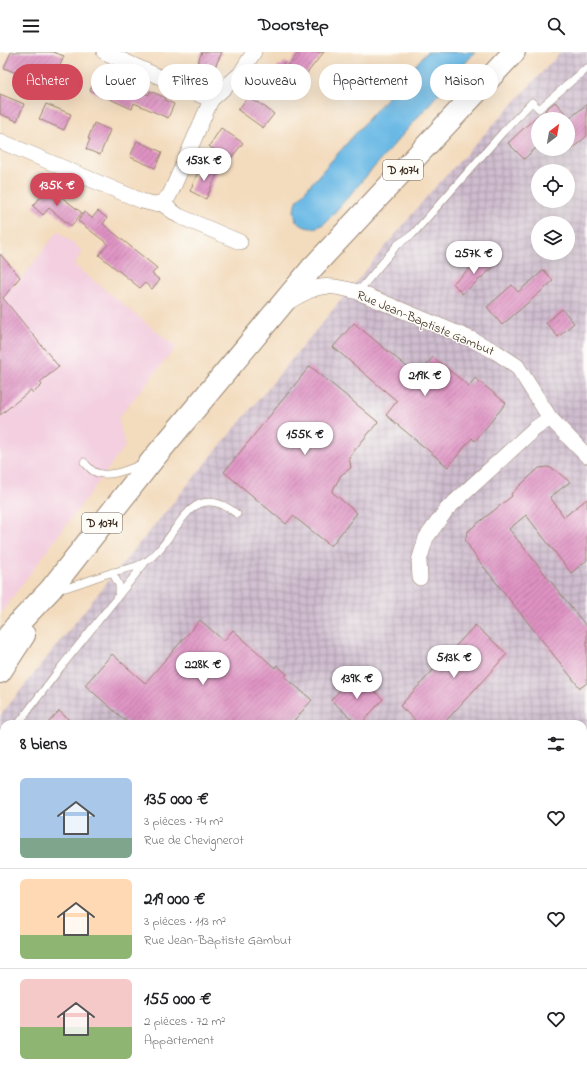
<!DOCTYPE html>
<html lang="fr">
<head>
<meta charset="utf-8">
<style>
	:root { --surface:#fff; --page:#f6f6f6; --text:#202124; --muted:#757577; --line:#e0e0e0; --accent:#d1495b }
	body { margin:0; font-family:"Indie Flower",sans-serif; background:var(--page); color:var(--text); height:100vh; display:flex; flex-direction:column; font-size:15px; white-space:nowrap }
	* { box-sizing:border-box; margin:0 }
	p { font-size:13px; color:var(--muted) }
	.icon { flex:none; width:22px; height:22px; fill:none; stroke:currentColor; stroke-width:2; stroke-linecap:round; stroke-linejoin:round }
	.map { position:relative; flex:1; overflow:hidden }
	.drawer { position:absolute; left:0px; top:668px; width:587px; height:356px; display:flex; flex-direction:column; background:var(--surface); border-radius:12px 12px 0 0; box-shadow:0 4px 16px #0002 }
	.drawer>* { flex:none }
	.top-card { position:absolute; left:12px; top:12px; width:563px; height:36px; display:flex; gap:8px }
	.needle { width:26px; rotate:31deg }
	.fabs { position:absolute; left:531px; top:60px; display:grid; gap:8px }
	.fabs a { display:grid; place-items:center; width:44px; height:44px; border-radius:50%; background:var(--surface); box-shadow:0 4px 16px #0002; font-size:20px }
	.price { position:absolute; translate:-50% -34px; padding:0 9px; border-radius:14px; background:#fff; color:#222; font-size:13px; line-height:26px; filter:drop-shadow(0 1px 2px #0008) }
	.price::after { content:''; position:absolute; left:50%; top:24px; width:12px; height:9px; margin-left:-6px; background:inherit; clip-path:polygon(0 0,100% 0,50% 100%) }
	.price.selected { background:var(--accent); color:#fff }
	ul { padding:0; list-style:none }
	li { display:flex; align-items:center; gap:12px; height:100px; padding:0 20px }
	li+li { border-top:1px solid var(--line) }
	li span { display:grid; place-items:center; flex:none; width:112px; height:80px; border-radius:6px; color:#555 }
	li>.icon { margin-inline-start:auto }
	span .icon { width:48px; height:48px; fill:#fffc; stroke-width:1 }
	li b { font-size:17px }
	h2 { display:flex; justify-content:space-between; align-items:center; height:48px; padding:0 20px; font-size:17px }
	.pill { padding:0 14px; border-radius:18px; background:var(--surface); box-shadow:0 4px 16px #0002; font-size:14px; line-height:36px }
	.pill.selected { background:var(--accent); color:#fff }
	header { display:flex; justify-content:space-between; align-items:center; height:52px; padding:0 20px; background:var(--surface); font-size:18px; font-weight:800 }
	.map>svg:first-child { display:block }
	.built { fill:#f3cfe0 }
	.industrial { fill:url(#industrial-grid); fill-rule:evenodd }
	.water { fill:#6bb9e5; stroke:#537282 }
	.building { fill:url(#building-hatch) }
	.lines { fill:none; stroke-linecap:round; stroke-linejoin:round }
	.lane-casing { stroke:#97826e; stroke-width:8 }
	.street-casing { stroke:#97826e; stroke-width:16 }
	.primary-casing { stroke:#97826e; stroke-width:24 }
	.lane { stroke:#fff; stroke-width:7 }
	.street { stroke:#fff; stroke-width:15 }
	.primary { stroke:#fff; stroke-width:22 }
	.labels { text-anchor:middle; stroke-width:3; stroke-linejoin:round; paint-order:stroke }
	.shield { fill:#fdfcf7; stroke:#75695f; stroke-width:1 }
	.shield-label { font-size:12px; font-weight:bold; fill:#3b2a1e }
	.street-label { font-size:13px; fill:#3b2a1e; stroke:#fdfcf7 }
</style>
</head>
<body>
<header><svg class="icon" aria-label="menu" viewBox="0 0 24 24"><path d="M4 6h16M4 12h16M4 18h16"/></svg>Doorstep<svg class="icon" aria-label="search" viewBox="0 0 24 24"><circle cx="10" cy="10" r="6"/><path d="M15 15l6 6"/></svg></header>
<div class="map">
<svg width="587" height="1024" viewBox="0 0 587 1024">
	<defs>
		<pattern id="industrial-grid" width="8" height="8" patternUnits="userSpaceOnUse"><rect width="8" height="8" fill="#cfbdcf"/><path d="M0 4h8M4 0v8" fill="none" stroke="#a99aa7"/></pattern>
		<pattern id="building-hatch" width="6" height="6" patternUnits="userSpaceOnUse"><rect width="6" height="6" fill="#de92c2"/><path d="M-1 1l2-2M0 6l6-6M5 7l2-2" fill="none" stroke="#b5779d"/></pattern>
	</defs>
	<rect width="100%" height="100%" fill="#fdfcf7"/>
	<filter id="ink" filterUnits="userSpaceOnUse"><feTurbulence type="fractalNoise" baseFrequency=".025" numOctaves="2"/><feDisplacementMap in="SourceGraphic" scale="8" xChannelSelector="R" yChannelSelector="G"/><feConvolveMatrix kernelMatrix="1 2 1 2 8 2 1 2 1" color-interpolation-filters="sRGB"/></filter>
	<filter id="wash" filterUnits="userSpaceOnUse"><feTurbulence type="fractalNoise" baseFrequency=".012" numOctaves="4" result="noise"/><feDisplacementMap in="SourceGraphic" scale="16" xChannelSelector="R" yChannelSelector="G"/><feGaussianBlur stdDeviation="0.9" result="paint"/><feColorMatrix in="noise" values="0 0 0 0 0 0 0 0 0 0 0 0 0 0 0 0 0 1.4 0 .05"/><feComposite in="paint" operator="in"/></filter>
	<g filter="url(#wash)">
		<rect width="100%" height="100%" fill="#f3dbbd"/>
		<path class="built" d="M 58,179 L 82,199 L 74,213 L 176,295 L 118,366 L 125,394 L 0,562 L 0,219 L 15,235 Z"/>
		<path class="industrial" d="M 561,0 L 587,0 L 587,1024 L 28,1024 L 24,1020 L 583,1020 L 583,672 L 4,672 L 4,853 L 0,857 L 0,664 L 109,528 L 428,143 ZM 538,67 L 568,67 L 568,97 L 538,97 ZM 538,119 L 568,119 L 568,149 L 538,149 ZM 538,171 L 568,171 L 568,201 L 538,201 Z"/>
		<path class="water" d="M 427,0 L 475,0 L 326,170 C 315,178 306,178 296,169 L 294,158 L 298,147 Z"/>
		<g id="blocks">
			<path class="building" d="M 11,0 L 53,0 L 64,4 L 55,25 L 23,12 L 19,22 L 4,16 Z
				M 202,0 L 222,0 L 214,17 L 198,10 Z
				M 299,0 L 324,0 L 295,36 L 293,34 L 286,42 L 268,27 L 279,13 L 281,14 L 285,10 L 289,13 Z
				M 98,22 L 149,43 L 150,39 L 166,46 L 165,48 L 174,52 L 168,66 L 134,51 L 132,57 L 90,38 Z
				M 0,42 L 24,52 L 17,69 L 0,62 Z
				M 248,45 L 257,51 L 258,50 L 274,62 L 263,76 L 238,58 Z
				M 555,50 L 570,66 L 587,52 L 587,84 L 568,100 L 568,68 L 570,67 L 554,67 L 545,58 Z
				M 46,52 L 71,62 L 64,78 L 39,67 Z
				M 538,63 L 538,94 L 524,107 L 508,91 Z
				M 94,71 L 110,78 L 100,103 L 86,97 L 90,87 L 88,87 Z
				M 221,76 L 243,91 L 232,105 L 226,101 L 224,105 L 209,94 Z
				M 137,89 L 162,100 L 155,116 L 130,105 Z
				M 201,113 L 218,120 L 206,147 L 190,139 Z
				M 49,135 L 82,161 L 71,174 L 49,156 L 43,163 L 33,154 Z
				M 98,159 L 107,166 L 103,172 L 157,216 L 152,222 L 160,228 L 152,237 L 145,231 L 140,236 L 99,203 L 108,192 L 78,169 L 84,160 L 92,166 Z
				M 0,202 L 20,225 L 3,246 L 59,315 L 40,330 L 42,333 L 33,341 L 31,338 L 0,363 Z
				M 485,204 L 494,215 L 462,242 L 453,231 Z
				M 544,218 L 553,229 L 502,273 L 487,255 L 512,233 L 518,240 Z
				M 562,257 L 574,271 L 558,285 L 546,271 Z
				M 354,271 L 418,324 L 433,305 L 469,334 L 475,326 L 506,351 L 475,389 L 472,386 L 448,415 L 386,363 L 397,349 L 333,295 Z
				M 310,314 L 378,370 L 349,405 L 351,416 L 341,423 L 332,440 L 357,461 L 331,494 L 293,464 L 286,472 L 224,420 Z
				M 548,415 L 555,418 L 570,430 L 550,445 L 564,465 L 587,447 L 587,508 L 571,521 L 526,463 L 509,477 L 587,575 L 587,631 L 580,636 L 475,504 L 465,488 L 468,479 L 512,444 L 511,442 L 539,416 Z
				M 200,568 L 224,589 L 233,578 L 275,616 L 277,613 L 287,622 L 285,625 L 312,648 L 291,672 L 129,672 L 85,633 L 112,602 L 145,631 Z
				M 475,573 L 507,602 L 443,672 L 419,672 L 400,654 Z
				M 355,622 L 383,647 L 361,672 L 357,672 L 331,648 Z
				M 59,659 L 74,672 L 47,672 Z"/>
		</g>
	</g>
	<g filter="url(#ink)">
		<use href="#blocks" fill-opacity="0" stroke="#97826e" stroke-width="1"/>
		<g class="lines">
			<g class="lane-casing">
				<path id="lane" d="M 358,240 L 398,192 L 413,182 L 503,80 L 532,50 L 539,57 L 587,16
					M 84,410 C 87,413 90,417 93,419 C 106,427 127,418 139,413
					M 112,520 L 119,533 L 119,543
					M 57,537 L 66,536 C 82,531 97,525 113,520 C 123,517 136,516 145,510 C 179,489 187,423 237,462
					M 18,672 L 61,615 L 144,512"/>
			</g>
			<g class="street-casing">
				<path id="street" d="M 104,0 L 211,48
					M 0,89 L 142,149 L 154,152 L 161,151 L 179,164 L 240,190
					M 161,151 L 169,144 L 172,138 L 211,48 L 240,22 L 254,0
					M 290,249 C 318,232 326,231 358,240 L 471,287 L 496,300 L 517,314 L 550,366 L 587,404
					M 420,526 L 419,509 L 426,486 L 447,457 L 534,377 L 550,366"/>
			</g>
			<g class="primary-casing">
				<path id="primary" d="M 0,595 L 16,574 L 51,537 L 154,406 L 312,216 L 514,0
					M 0,620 L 24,583
					M 0,756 L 4,760
					M 0,775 L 4,779
					M 281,1020 L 286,1024"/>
			</g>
			<use href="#lane" class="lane"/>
			<use href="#street" class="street"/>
			<use href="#primary" class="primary"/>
		</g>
	</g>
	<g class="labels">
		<g class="shield">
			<rect x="383" y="108" width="40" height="20" rx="3"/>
			<rect x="82" y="461" width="40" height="20" rx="3"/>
		</g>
		<g class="shield-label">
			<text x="403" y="122">D 1074</text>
			<text x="102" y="475">D 1074</text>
		</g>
		<g class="street-label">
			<text transform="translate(426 270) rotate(23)" y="5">Rue Jean-Baptiste Gambut</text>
		</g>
	</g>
</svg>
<div class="fabs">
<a><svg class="needle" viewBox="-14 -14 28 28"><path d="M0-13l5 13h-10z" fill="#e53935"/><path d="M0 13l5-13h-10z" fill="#757577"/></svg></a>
<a><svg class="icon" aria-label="locate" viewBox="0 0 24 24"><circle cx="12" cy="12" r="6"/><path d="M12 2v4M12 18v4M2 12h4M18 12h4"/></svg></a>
<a><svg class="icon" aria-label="layers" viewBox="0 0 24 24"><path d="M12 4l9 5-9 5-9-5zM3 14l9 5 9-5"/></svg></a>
</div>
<b class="price" style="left:204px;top:130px">153K €</b>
<b class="price selected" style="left:57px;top:155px">135K €</b>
<b class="price" style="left:474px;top:223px">257K €</b>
<b class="price" style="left:425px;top:345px">219K €</b>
<b class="price" style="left:305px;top:404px">155K €</b>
<b class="price" style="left:454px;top:627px">513K €</b>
<b class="price" style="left:203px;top:634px">228K €</b>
<b class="price" style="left:357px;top:648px">139K €</b>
<div class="top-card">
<a class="pill selected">Acheter</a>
<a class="pill">Louer</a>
<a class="pill">Filtres</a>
<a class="pill">Nouveau</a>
<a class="pill">Appartement</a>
<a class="pill">Maison</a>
</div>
<section class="drawer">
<h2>8 biens<svg class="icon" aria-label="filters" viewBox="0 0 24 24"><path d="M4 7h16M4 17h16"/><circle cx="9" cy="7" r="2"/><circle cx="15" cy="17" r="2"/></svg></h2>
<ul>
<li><span style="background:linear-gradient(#a9c7e8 75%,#7fa58c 0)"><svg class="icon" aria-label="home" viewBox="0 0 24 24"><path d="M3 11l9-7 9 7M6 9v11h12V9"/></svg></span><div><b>135 000 €</b><p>3 pièces · 74 m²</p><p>Rue de Chevignerot</p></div><svg class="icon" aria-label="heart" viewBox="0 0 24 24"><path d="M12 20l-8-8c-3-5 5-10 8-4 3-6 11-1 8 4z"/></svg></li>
<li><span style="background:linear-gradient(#ffd9b3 70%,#8fb573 0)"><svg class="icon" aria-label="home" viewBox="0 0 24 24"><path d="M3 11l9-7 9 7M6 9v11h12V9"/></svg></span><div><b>219 000 €</b><p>3 pièces · 113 m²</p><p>Rue Jean-Baptiste Gambut</p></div><svg class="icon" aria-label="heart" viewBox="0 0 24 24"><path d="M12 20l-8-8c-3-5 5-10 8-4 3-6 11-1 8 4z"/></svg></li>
<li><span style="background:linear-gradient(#f6c9c9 60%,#8fb573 0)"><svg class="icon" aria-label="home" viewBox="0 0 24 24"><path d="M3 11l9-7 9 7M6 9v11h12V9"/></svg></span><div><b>155 000 €</b><p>2 pièces · 72 m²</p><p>Appartement</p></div><svg class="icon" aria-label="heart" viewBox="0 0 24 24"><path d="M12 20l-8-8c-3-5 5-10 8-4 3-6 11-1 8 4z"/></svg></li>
</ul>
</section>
</div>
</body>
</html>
